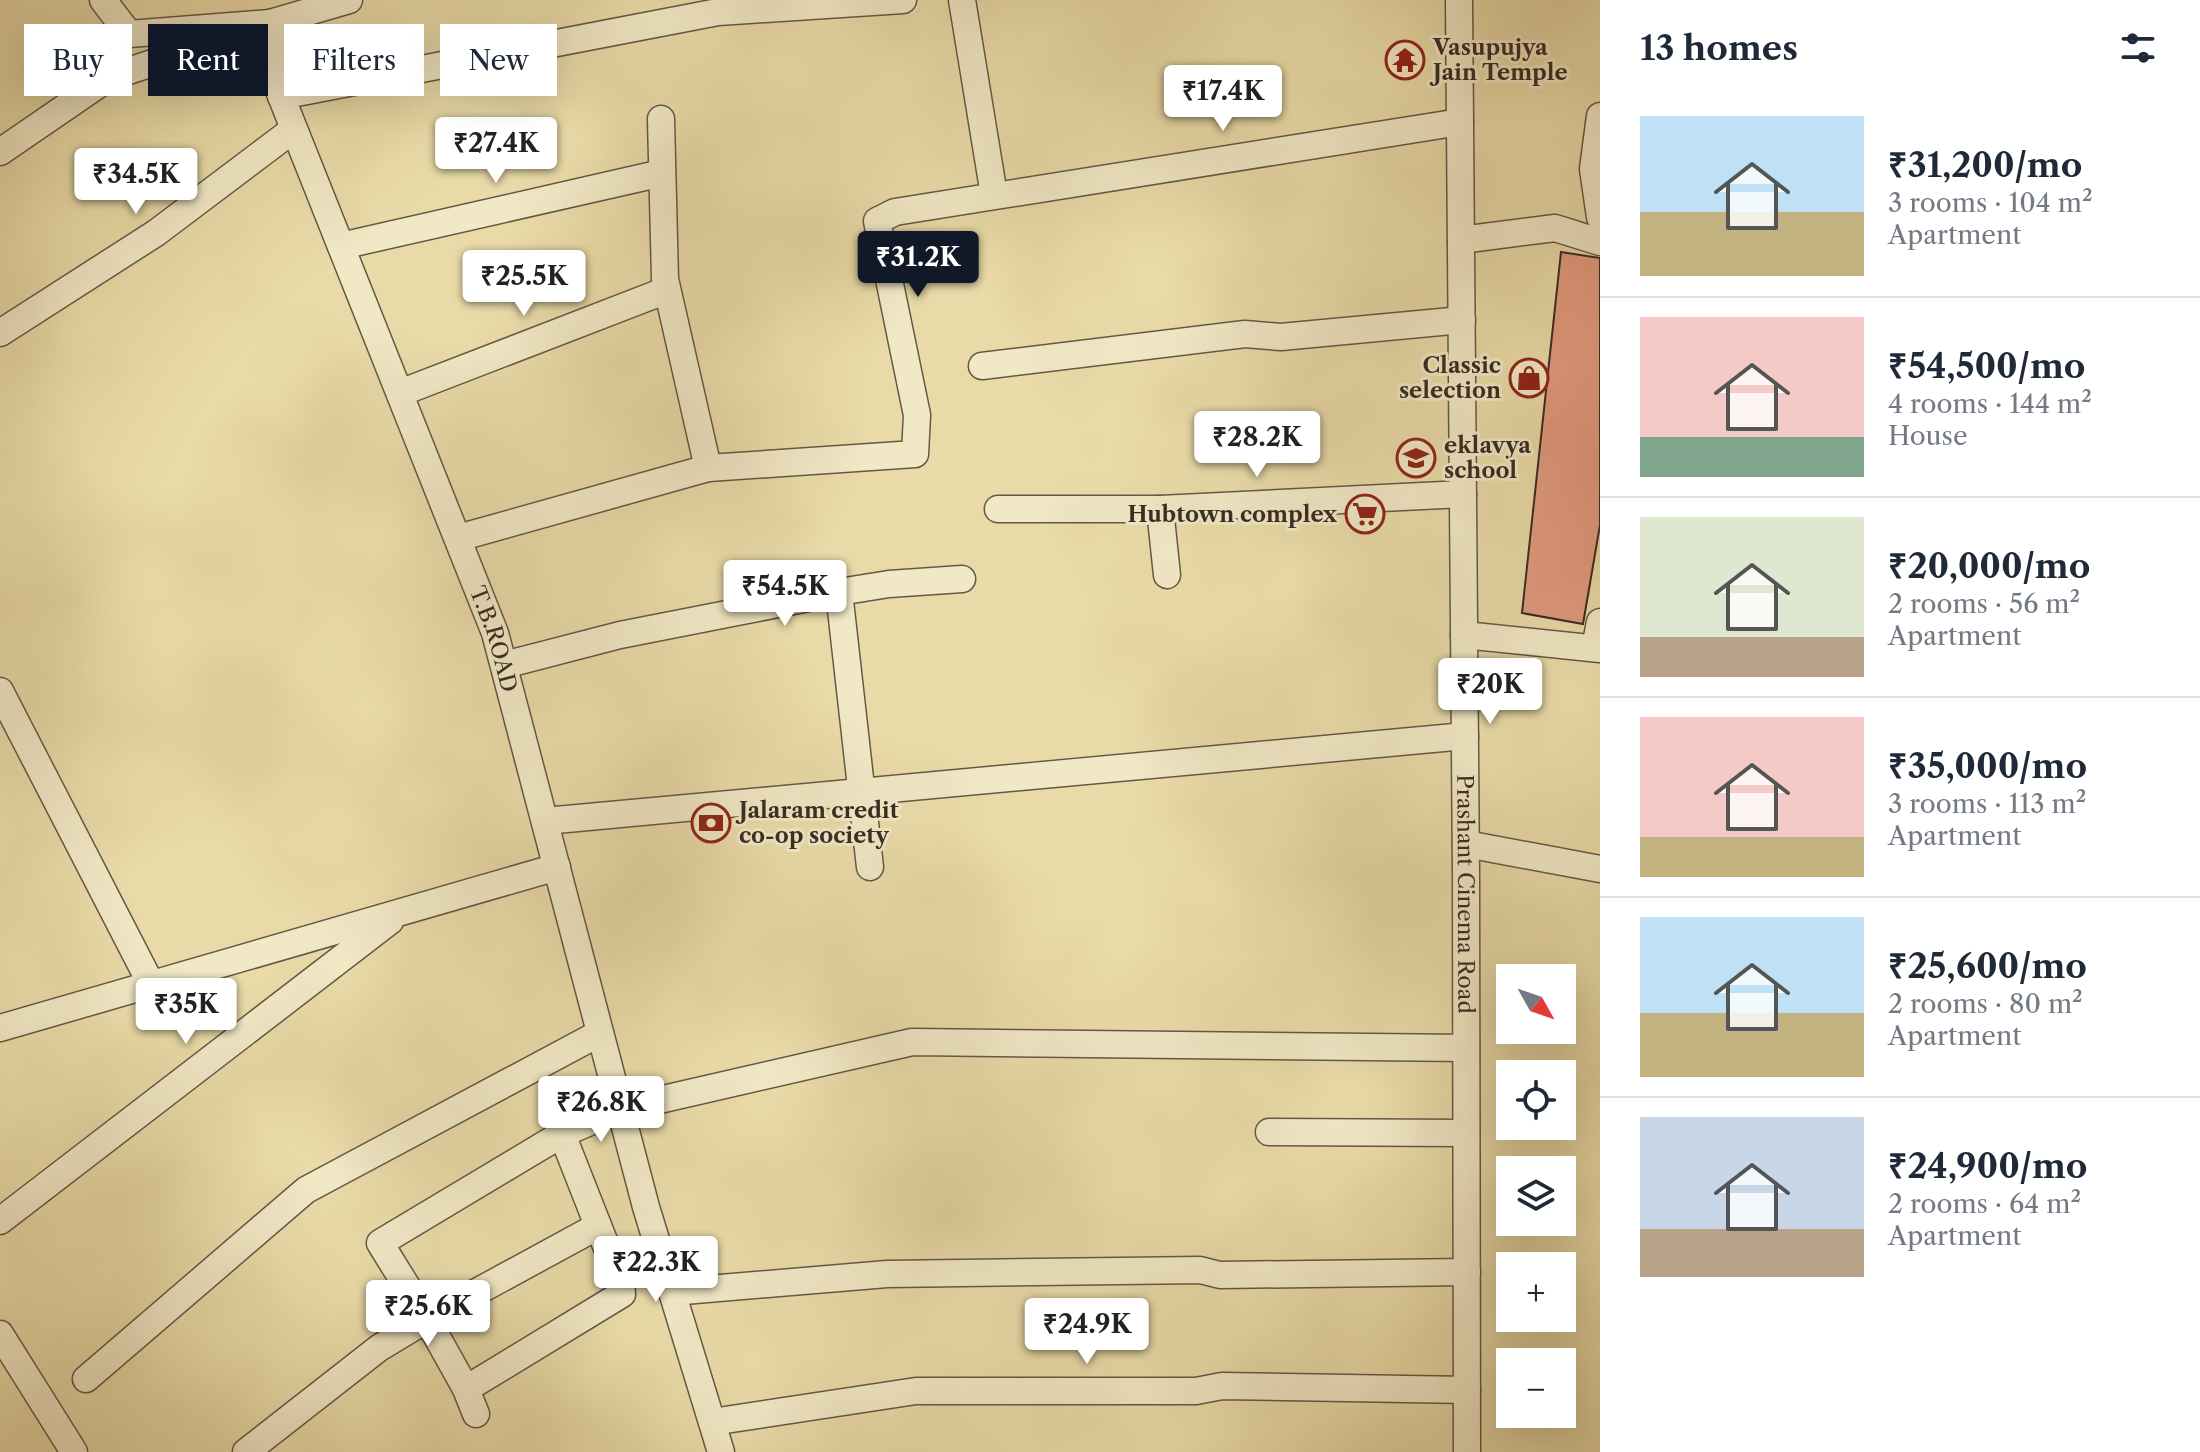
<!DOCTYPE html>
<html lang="en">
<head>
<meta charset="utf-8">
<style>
	:root { --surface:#fff; --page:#f2f2f3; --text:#1f2937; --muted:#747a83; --line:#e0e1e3; --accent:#111827 }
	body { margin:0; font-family:"Libre Caslon Text",serif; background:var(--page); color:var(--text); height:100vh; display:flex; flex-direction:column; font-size:30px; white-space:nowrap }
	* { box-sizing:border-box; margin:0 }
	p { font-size:26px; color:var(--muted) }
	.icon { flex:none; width:44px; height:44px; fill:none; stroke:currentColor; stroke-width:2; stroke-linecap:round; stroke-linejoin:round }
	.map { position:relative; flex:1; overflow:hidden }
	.side { display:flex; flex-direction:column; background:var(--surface); width:600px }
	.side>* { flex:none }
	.hud { position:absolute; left:24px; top:24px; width:760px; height:72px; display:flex; gap:16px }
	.needle { width:52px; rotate:130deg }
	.buttons { position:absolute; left:1496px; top:964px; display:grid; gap:16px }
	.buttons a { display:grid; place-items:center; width:80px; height:80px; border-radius:0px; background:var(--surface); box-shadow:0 8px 32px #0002; font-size:40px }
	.price { position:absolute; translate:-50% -68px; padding:0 18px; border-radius:8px; background:#fff; color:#222; font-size:26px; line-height:52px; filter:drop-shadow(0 2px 4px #0008) }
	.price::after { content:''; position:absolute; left:50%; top:48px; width:24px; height:18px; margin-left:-12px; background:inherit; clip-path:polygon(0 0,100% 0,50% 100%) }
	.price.active { background:var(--accent); color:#fff }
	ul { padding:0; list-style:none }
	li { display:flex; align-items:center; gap:24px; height:200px; padding:0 40px }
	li+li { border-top:2px solid var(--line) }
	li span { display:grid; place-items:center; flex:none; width:224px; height:160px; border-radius:0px; color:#555 }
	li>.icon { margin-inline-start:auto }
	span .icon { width:96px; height:96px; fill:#fffc; stroke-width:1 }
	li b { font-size:34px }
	h2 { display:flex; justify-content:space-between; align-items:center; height:96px; padding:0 40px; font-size:34px }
	.tag { padding:0 28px; border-radius:0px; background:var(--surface); box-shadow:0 8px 32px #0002; font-size:28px; line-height:72px }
	.tag.active { background:var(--accent); color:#fff }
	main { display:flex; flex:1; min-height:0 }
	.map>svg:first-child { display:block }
	.building { fill:#e39b80; stroke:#372c24; stroke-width:2 }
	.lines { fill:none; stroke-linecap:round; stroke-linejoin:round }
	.minor-casing { stroke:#645845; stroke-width:29 }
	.minor { stroke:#f1e8c6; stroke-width:26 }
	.labels { text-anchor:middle; stroke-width:6; stroke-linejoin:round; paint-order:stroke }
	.poi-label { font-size:22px; font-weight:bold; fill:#372c24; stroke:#f1e8c6; text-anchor:start }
	.street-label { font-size:22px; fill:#372c24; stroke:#f1e8c6 }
</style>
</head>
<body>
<main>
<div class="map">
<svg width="1600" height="1452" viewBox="0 0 1600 1452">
	<rect width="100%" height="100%" fill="#e9dba8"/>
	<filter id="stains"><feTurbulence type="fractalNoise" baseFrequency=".0025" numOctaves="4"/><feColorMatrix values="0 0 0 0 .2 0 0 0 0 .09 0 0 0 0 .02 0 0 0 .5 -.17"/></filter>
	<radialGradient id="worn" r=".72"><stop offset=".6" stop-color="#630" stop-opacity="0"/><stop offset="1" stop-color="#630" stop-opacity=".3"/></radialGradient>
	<path class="building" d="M 1561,252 L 1600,258 L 1600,525 L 1583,624 L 1522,613 Z"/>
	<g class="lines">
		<g class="minor-casing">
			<g id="minor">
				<path id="s1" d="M 103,0 L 129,34 L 270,23 L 277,86 L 495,633 L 646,1207 L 721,1452"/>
				<path d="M 962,0 L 994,195"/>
				<path id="s2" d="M 1459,0 L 1466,877 L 1467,1452"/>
				<path d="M 281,96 L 718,12 L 903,0"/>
				<path d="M 1600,116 L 1593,169 L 1600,217"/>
				<path d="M 661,119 L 665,279 L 708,468"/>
				<path d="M 0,152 L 108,78 L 270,23 L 349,0"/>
				<path d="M 1461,240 L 1555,228 L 1600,242"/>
				<path d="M 341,246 L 662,173"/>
				<path d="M 0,333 L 156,233 L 294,129"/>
				<path d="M 982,366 L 1245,334 L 1281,337 L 1462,320"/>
				<path d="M 400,393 L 667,290"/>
				<path d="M 998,509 L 1160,509"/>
				<path d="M 458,538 L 708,468 L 915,454 L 917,415 L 877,221 L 895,212 L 1460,122"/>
				<path d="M 1167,575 L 1160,509 L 1463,494"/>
				<path d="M 839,592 L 889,584 L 962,579"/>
				<path d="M 1464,635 L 1600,649"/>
				<path d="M 1595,648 L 1600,622"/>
				<path d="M 504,665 L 620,635 L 839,592 L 870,867"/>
				<path d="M 0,691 L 151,984"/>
				<path d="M 545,821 L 1465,736"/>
				<path d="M 1466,844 L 1600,869"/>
				<path d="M 0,1028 L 557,867"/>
				<path d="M 1269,1132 L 1466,1133"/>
				<path d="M 562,1134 L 620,1109 L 912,1042 L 1466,1048"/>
				<path d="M 0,1221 L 390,921"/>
				<path d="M 672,1292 L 887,1274 L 1200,1270 L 1220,1275 L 1467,1272"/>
				<path d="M 0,1334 L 74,1452"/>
				<path d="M 86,1379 L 306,1190 L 600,1033"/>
				<path d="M 466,1389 L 427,1319 L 380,1243 L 562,1134 L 621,1284 L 622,1294 L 466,1389 L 476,1414"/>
				<path d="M 712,1422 L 916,1391 L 1196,1391 L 1222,1386 L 1467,1390"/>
				<path d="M 246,1452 L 379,1348 L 427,1319 L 598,1226"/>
			</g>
		</g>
		<use href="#minor" class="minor"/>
	</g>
	<defs>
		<g id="temple-ring" transform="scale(2)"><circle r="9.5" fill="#f1e8c6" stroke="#8f2418" stroke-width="1.5"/><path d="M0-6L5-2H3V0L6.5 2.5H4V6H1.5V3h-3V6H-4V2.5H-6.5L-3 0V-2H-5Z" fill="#8f2418"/></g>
		<g id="shop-ring" transform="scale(2)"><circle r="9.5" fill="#f1e8c6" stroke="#8f2418" stroke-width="1.5"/><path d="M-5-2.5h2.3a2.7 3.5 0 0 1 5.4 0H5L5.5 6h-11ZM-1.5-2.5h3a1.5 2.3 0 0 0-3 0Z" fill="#8f2418"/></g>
		<g id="school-ring" transform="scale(2)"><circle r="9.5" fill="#f1e8c6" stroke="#8f2418" stroke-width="1.5"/><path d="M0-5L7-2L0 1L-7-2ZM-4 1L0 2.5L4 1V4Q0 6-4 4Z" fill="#8f2418"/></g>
		<g id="supermarket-ring" transform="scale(2)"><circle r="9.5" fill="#f1e8c6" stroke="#8f2418" stroke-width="1.5"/><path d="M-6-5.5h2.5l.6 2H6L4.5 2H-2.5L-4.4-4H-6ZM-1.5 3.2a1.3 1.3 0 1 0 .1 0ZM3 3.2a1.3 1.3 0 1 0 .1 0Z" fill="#8f2418"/></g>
		<g id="bank-ring" transform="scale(2)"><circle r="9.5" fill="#f1e8c6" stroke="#8f2418" stroke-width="1.5"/><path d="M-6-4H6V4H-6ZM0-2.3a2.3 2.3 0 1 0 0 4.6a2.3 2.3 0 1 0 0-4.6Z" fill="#8f2418"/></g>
	</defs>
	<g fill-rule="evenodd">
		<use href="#temple-ring" x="1405" y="60"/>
		<use href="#shop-ring" x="1529" y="378"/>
		<use href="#school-ring" x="1416" y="458"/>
		<use href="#supermarket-ring" x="1365" y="514"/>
		<use href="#bank-ring" x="711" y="823"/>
	</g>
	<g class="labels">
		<g class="poi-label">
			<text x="1433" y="55">Vasupujya<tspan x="1433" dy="25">Jain Temple</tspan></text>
			<text x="1501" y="373" text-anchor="end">Classic<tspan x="1501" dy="25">selection</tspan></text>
			<text x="1444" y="453">eklavya<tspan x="1444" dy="25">school</tspan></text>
			<text x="1337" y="522" text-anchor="end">Hubtown complex</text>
			<text x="739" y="818">Jalaram credit<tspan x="739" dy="25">co-op society</tspan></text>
		</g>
		<g class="street-label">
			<text dy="8" stroke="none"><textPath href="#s1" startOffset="842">T.B.ROAD</textPath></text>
			<text dy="8" stroke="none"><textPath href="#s2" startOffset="894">Prashant Cinema Road</textPath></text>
		</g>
	</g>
	<rect width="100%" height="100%" filter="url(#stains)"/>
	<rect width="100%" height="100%" fill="url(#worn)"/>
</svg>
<div class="buttons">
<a><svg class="needle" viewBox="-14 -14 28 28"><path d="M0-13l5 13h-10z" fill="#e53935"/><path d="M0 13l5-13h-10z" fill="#747a83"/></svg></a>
<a><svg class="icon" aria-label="locate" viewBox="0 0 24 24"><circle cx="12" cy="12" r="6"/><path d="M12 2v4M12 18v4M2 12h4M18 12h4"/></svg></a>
<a><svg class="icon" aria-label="layers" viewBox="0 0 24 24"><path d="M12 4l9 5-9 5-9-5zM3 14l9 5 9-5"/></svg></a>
<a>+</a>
<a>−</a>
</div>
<b class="price" style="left:1223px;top:133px">₹17.4K</b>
<b class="price" style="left:496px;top:185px">₹27.4K</b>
<b class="price" style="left:136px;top:216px">₹34.5K</b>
<b class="price active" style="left:918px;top:299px">₹31.2K</b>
<b class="price" style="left:524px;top:318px">₹25.5K</b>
<b class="price" style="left:1257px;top:479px">₹28.2K</b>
<b class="price" style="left:785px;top:628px">₹54.5K</b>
<b class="price" style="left:1490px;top:726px">₹20K</b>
<b class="price" style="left:186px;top:1046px">₹35K</b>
<b class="price" style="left:601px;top:1144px">₹26.8K</b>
<b class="price" style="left:656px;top:1304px">₹22.3K</b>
<b class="price" style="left:428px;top:1348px">₹25.6K</b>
<b class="price" style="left:1087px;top:1366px">₹24.9K</b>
<div class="hud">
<a class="tag">Buy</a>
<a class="tag active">Rent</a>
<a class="tag">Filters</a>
<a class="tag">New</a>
</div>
</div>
<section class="side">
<h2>13 homes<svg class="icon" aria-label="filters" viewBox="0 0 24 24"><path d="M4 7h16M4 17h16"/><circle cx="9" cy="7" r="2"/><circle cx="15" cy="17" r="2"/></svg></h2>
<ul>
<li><span style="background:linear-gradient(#bfe0f5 60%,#c2b280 0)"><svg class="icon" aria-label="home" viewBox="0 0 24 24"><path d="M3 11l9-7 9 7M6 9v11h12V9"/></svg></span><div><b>₹31,200/mo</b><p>3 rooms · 104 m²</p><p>Apartment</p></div></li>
<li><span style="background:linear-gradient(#f6c9c9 75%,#7fa58c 0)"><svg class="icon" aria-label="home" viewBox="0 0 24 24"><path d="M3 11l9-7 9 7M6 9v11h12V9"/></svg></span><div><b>₹54,500/mo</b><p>4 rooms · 144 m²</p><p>House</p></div></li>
<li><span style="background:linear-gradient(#dfe7d0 75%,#b9a48a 0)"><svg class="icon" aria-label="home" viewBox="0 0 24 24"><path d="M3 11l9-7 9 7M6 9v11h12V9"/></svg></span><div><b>₹20,000/mo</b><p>2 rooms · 56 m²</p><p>Apartment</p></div></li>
<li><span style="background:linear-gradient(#f6c9c9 75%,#c2b280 0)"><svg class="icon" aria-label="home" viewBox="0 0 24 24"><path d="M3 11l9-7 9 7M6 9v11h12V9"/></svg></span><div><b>₹35,000/mo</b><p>3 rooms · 113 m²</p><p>Apartment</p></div></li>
<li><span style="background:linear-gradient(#bfe0f5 60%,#c2b280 0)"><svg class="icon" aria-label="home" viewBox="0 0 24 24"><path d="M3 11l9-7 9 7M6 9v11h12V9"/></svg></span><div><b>₹25,600/mo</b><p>2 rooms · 80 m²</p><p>Apartment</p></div></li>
<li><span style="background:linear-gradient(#c9d6e8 70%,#b9a48a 0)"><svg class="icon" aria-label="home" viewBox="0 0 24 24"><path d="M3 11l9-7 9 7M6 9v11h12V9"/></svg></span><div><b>₹24,900/mo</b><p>2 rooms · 64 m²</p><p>Apartment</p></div></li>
</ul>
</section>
</main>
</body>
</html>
